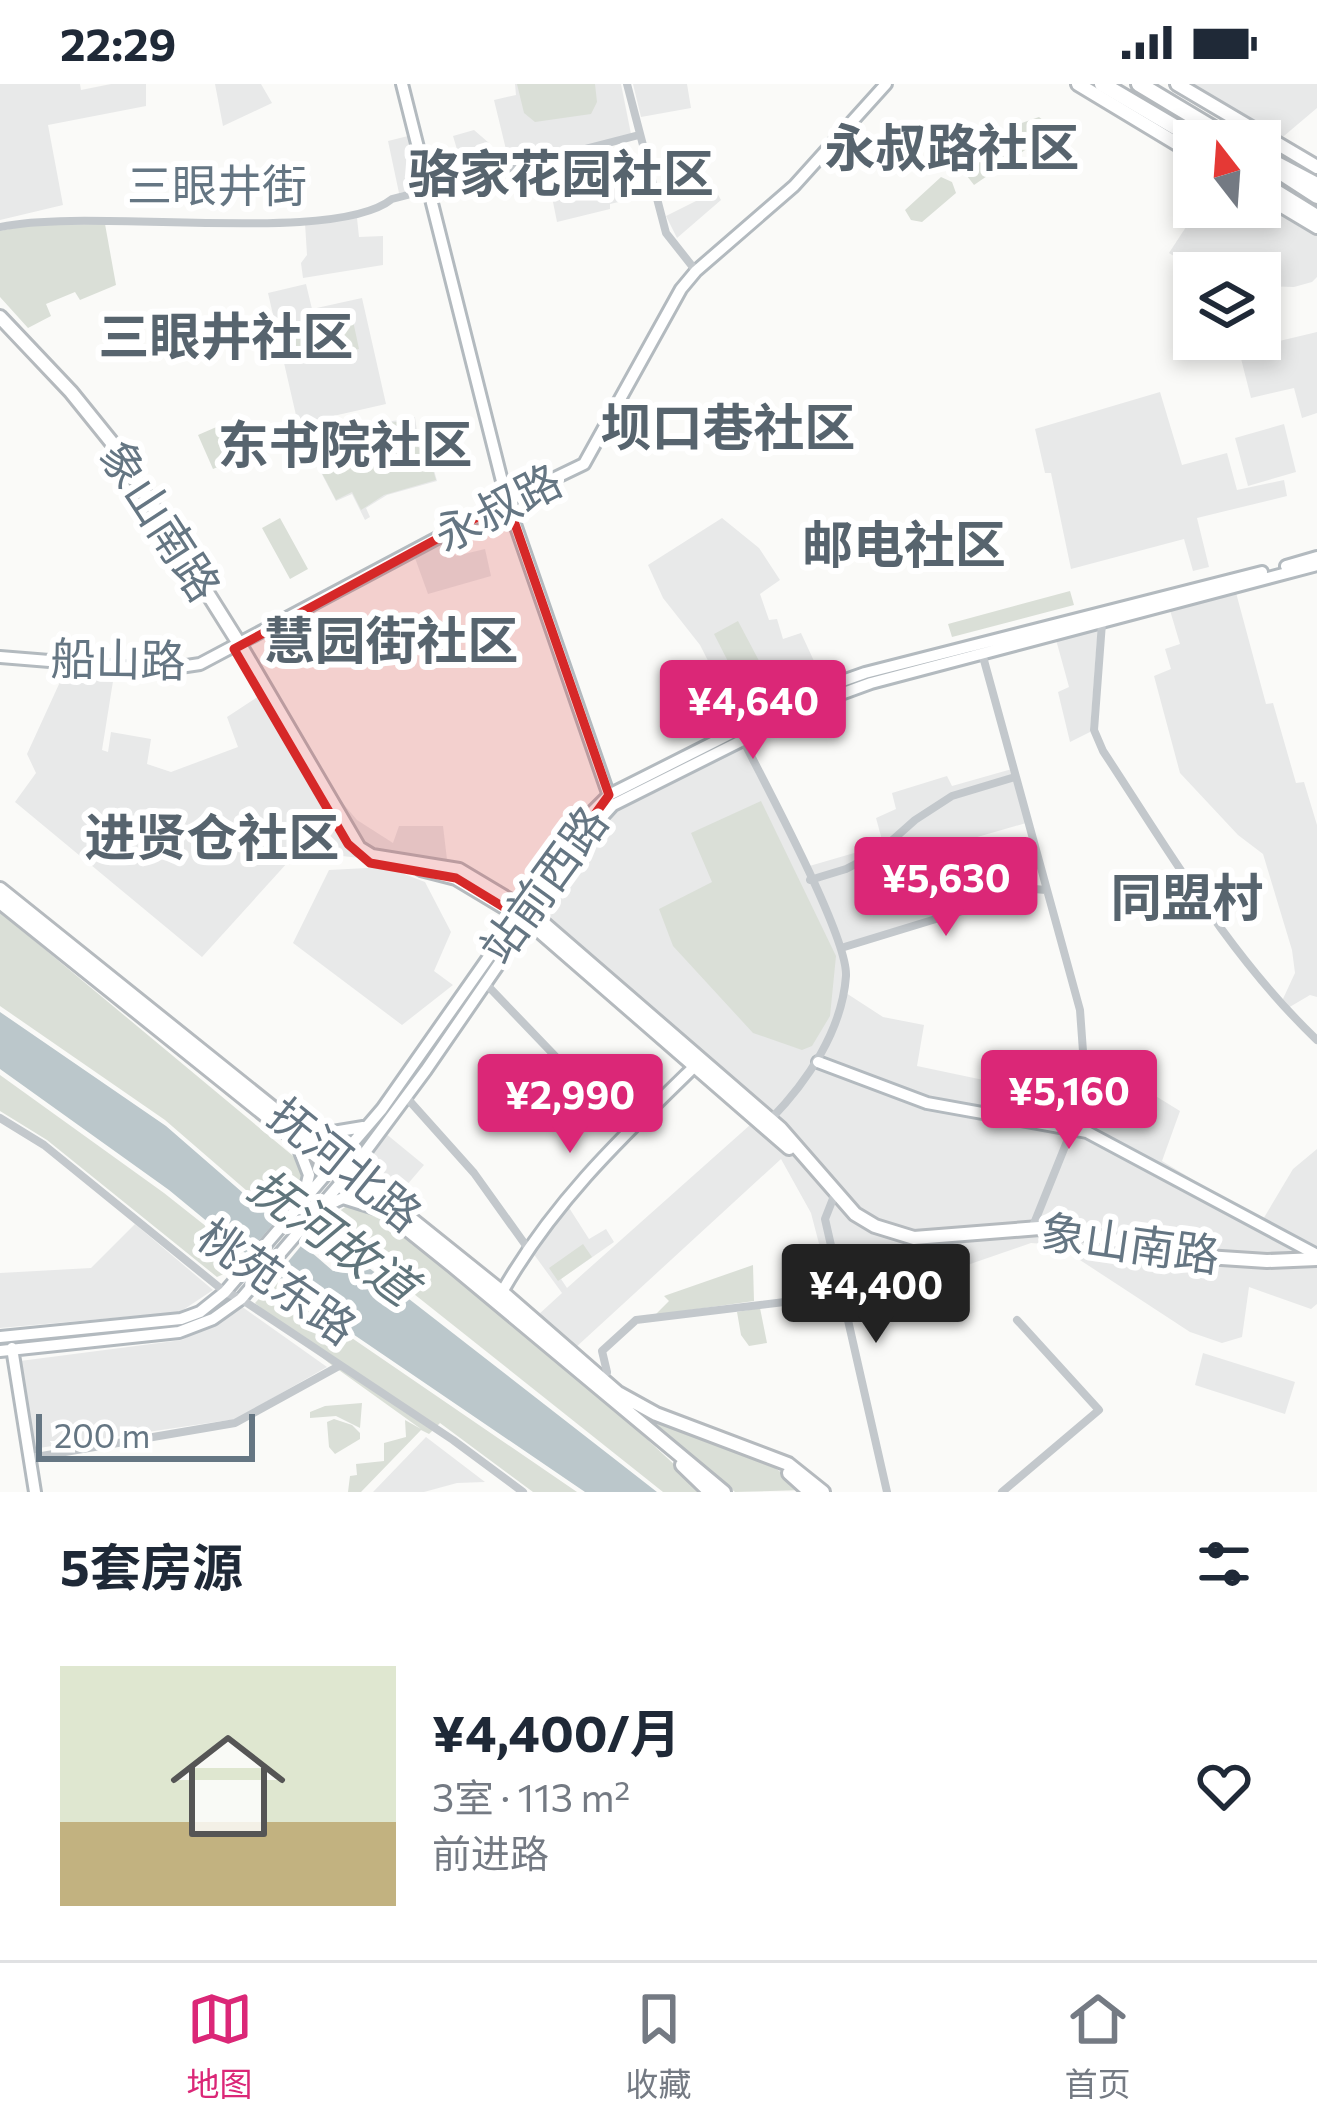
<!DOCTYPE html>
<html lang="zh">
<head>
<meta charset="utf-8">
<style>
	:root { --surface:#fff; --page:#f6f6f7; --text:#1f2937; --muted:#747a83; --line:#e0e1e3; --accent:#db2777 }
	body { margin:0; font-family:Commissioner,"Noto Sans SC",sans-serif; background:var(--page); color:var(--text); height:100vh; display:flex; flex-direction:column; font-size:45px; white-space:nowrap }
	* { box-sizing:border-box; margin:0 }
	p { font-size:39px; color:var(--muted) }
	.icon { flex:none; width:66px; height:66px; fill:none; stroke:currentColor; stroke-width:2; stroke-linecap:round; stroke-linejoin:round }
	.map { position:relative; height:1408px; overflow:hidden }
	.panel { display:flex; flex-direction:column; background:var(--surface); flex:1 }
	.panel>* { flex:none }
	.needle { width:78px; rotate:343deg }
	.fabs { position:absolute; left:1173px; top:36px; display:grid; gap:24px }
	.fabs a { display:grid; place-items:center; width:108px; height:108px; border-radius:0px; background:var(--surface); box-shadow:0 6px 18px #0003; font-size:60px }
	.scale { position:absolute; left:36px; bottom:30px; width:219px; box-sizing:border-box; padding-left:12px; border:6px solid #657683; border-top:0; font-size:33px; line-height:42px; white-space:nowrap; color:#657683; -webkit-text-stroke:9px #fff; paint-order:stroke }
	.price { position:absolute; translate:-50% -102px; padding:0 27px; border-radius:12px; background:var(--accent); color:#fff; font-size:39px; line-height:78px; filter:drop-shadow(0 3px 6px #0008) }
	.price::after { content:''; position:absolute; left:50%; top:72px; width:36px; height:27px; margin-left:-18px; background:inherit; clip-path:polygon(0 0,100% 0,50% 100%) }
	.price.selected { background:#222; color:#fff }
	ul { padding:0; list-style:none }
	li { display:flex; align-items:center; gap:36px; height:300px; padding:0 60px }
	li span { display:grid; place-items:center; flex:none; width:336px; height:240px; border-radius:0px; color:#555 }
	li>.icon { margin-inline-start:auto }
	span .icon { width:144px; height:144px; fill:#fffc; stroke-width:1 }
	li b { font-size:51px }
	h2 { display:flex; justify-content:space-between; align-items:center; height:144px; padding:0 60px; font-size:51px }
	.status { display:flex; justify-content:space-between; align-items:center; height:84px; padding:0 60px; background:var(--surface); direction:ltr }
	.status svg { height:33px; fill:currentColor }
	.tabs { display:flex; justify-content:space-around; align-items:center; height:168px; border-top:3px solid var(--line); background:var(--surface); font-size:33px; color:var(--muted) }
	.tabs a { display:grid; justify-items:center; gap:6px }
	.tabs .selected { color:var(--accent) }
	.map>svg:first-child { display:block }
	.built { fill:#e8e9e9 }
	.green { fill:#dadfd7 }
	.water { fill:#bbc7cb }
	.pier { fill:#fafaf8 }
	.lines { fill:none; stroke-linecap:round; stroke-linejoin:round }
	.secondary-casing { stroke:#b3babf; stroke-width:16 }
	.primary-casing { stroke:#b5babe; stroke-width:18 }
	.highway-casing { stroke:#b4b9bd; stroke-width:20 }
	.street { stroke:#c3c8cc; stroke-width:8 }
	.secondary { stroke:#fff; stroke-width:10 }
	.primary { stroke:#fff; stroke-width:12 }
	.highway { stroke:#fff; stroke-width:14 }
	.marked { fill:#d62828; fill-opacity:0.2; stroke:#d62828; stroke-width:9; stroke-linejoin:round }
	.labels { text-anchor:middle; stroke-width:12; stroke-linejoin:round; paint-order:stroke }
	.street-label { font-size:45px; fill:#657683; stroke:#fff }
	.water-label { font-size:48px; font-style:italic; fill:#60757c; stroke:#fff }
	.quarter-label { font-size:51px; font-weight:bold; fill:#57646e; stroke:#fff }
</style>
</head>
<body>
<div class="status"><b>22:29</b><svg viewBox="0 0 49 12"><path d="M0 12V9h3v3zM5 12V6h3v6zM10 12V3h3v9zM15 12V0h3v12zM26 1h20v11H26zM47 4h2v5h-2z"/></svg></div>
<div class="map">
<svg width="1317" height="1408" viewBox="0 0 1317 1408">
	<rect width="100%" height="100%" fill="#fafaf8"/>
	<path class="built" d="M 0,0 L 80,0 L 81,6 L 111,0 L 146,0 L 146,22 L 48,41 L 63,121 L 0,136 Z
		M 215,0 L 261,0 L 272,19 L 223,42 Z
		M 515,0 L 621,0 L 631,50 L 510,82 L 494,16 L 516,11 Z
		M 633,0 L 687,0 L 691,24 L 641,33 Z
		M 1184,0 L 1317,0 L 1317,24 L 1278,57 Z
		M 474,46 L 489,59 L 497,83 L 465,92 L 453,52 Z
		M 412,51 L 423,104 L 399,109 L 388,57 Z
		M 612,81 L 618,107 L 647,101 L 649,111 L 610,120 L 610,125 L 557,138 L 551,108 L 581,101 L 579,89 Z
		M 716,107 L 721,116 L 677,154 L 666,132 Z
		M 1260,117 L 1317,150 L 1317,193 L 1312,198 L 1294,203 L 1260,202 L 1260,189 L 1201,189 L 1169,169 L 1199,123 L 1260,123 Z
		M 357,134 L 359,153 L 383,152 L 383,181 L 303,194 L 301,179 L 307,171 L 305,139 Z
		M 306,200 L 312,225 L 362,214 L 386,320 L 298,340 L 268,209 Z
		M 1317,248 L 1317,329 L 1302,334 L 1294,304 L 1251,314 L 1236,255 L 1267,260 Z
		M 1160,308 L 1182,381 L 1227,369 L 1237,406 L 1284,396 L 1287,412 L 1197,434 L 1209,483 L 1193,487 L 1184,455 L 1071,485 L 1051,389 L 1045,389 L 1035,345 Z
		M 415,333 L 419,362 L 427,361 L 437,397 L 387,411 L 366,424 L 370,433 L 365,436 L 352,410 L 336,417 L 304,356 L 330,346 L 341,377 L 354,371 L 348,345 Z
		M 1284,340 L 1296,388 L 1248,402 L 1235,354 Z
		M 722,434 L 759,464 L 780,496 L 760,510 L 769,536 L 777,535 L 783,555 L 801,549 L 820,590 L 736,632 L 700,561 L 663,514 L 648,481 Z
		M 449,457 L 456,472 L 485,465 L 491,492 L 428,510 L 415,474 Z
		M 1235,505 L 1266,620 L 1273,619 L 1296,699 L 1304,698 L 1317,741 L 1317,913 L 1310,911 L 1288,924 L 1282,917 L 1295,889 L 1292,866 L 1263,770 L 1238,751 L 1180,689 L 1154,592 L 1171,585 L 1165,565 L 1180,560 L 1169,523 Z
		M 1098,542 L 1090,648 L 1070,658 L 1058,608 L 1069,603 L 1055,552 Z
		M 65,587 L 114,591 L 102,666 L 108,668 L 111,648 L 151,655 L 147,680 L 171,688 L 238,663 L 227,633 L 271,604 L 335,710 L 357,736 L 393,759 L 399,742 L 443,742 L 448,784 L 298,767 L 202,873 L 15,718 L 36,689 L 27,670 Z
		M 740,640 L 806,783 L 868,765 L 882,756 L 876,734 L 896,725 L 892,709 L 947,692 L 952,702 L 1012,685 L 1026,739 L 922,769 L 941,836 L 845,865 L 846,909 L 883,933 L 924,941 L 917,982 L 1012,1002 L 1018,973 L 1033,978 L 1087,970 L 1180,1027 L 1162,1077 L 1262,1137 L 1293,1085 L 1317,1065 L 1317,1220 L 1311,1225 L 1249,1203 L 1242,1253 L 1222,1259 L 1190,1248 L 1057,1161 L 1031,1159 L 924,1196 L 831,1206 L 811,1129 L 781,1075 L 574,1265 L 538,1231 L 562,1209 L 530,1165 L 566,1119 L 589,1155 L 606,1145 L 614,1158 L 561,1195 L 567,1204 L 759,1033 L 526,831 L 603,709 Z
		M 386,783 L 425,798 L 451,848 L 434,887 L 453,901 L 402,941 L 293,859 L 329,786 Z
		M 385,1049 L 424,1081 L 400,1109 L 379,1091 L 371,1065 Z
		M 135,1140 L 213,1206 L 180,1228 L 0,1244 L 0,1189 L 91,1184 Z
		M 241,1222 L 327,1283 L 236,1335 L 32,1365 L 20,1277 L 182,1256 Z
		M 1203,1269 L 1295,1298 L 1285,1330 L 1195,1301 Z
		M 426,1353 L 485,1398 L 457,1399 L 424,1408 L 373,1408 Z"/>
	<path class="green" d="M 517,0 L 595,0 L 597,18 L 591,30 L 535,38 L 524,29 Z
		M 1039,33 L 1049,41 L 1047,51 L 974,101 L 957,79 L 993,49 Z
		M 941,93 L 952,98 L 956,109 L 922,138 L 911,136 L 905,126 Z
		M 105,140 L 116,201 L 80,216 L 75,208 L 46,220 L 51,232 L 28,244 L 0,213 L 0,147 L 29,141 Z
		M 352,232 L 359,265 L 299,278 L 293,245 Z
		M 408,336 L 419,364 L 426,362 L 436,396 L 384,411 L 361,426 L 352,408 L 336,416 L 313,372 L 322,367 L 329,381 L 353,375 L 351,345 Z
		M 221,341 L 237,375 L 213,385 L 198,351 Z
		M 280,434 L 308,485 L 290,495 L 262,444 Z
		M 1070,507 L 1074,521 L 952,553 L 948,540 Z
		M 738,537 L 767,592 L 742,605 L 714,550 Z
		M 761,717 L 836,872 L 830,932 L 812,962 L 802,966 L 753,949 L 673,862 L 659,825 L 712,798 L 691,749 Z
		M 0,828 L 298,1076 L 305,1098 L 276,1132 L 165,1036 L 0,922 Z
		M 0,991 L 164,1109 L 236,1166 L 237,1174 L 226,1189 L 217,1193 L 47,1056 L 0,1027 Z
		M 348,1121 L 377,1131 L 403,1147 L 556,1271 L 704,1408 L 663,1408 L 385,1187 L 365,1174 L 337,1182 L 309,1158 L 331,1133 Z
		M 583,1160 L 592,1173 L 558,1197 L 549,1184 Z
		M 753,1181 L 754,1217 L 655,1231 L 669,1217 L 664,1212 Z
		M 276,1197 L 308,1224 L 577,1408 L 533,1408 L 440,1339 L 429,1350 L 421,1346 L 361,1408 L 348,1408 L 350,1392 L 357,1391 L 356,1380 L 384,1377 L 384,1359 L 406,1353 L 405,1336 L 421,1345 L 329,1279 L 255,1219 Z
		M 760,1224 L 767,1259 L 749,1262 L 741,1251 L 737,1228 Z
		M 621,1317 C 680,1342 756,1362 804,1406 L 735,1408 Z
		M 362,1319 L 360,1344 L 336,1332 L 310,1334 L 310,1328 L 325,1322 Z
		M 334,1335 L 352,1341 L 360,1349 L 360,1355 L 335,1370 L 329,1363 L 327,1338 Z"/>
	<path class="water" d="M 0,928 L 166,1042 L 333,1187 L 364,1180 L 657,1408 L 585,1408 L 300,1214 L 169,1106 L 0,985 Z"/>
	<path class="pier" d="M 279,1133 L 306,1156 L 271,1198 L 243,1175 Z"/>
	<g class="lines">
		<g class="secondary-casing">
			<path id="secondary" d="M 402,0 L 507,417 L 609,712
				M 1286,482 L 1317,473
				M 0,573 L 160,586 L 200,580 L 507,417 L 584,380 L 681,205 L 696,187 L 794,102 L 886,0
				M 818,978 L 927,1019 L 1087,1048 L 1317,1171
				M 309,1052 L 363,1043
				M 297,1060 L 309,1091 L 304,1112
				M 328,1121 L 343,1114 L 378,1125
				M 502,1208 C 554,1117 622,1053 696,981
				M 0,1253 L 181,1235 L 200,1228 L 225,1208 L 382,1025 L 587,733 L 609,711 L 817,606 L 865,589 L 1262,488
				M 12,1264 L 35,1408
				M 0,1267 L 179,1248 L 213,1235 L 241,1215 L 351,1087 L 426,986 L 593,743 L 613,721 L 819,618 L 871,599 L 1317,481"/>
		</g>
		<g class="primary-casing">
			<path id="primary" d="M 1078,0 L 1194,70
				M 1177,0 L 1317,83
				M 1260,70 L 1317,100
				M 1260,97 L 1317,132
				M 1260,109 L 1317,143
				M 0,233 L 71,308 L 117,365 L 240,561 L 359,764 L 372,772 L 459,786 L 534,831 L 780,1044 L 855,1130 L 875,1142 L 914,1154 L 1052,1143 L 1191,1172 L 1267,1177 L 1317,1175
				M 421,785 L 456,794 L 529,838 L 789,1064
				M 0,805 L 502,1208 L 618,1309 L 656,1330 L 788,1380 L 823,1408
				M 0,818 L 453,1182 L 724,1408
				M 682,1381 L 710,1408
				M 789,1389 L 810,1408"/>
		</g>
		<g class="highway-casing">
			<path id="highway" d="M 1102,0 L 1199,57
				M 1139,0 L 1234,57
				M 1260,75 L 1317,112"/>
		</g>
		<path class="street" d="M 627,0 L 666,149 L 696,187
			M 0,143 C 91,123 334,162 392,115 L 639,51
			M 1102,539 L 1094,646 L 1103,667 C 1169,767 1230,873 1317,956
			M 982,569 L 1080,926 L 1085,995 L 1072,1045 L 1033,1142
			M 743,656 C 765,700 848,853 846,892 C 842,947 807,998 770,1036
			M 810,796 L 846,785 L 879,768 L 915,736 L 952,712 L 1015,693
			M 841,864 L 1034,805 L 1046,806
			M 486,900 L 628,1048
			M 406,1013 L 474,1089 L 527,1163
			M 0,1034 L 44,1061 L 225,1208 L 241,1215 L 453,1356 L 523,1408
			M 836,1107 L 825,1135 L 887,1408
			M 607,1288 L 602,1267 L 636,1236 L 842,1211
			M 30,1374 L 235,1339 L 339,1282
			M 1002,1408 L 1099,1326 L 1017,1236"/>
		<use href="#secondary" class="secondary"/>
		<use href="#primary" class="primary"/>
		<use href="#highway" class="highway"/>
	</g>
	<path class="marked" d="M 507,417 L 609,711 L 520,833 L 456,794 L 370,779 L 348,760 L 234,565 Z"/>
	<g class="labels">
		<g class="street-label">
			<text x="217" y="118">三眼井街</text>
			<text transform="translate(498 424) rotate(-27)" y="16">永叔路</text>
			<text transform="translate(160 437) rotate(57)" y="16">象山南路</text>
			<text transform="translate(118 576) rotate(1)" y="16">船山路</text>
			<text transform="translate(544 801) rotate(-54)" y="16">站前西路</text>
			<text transform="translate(345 1081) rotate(39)" y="16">抚河北路</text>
			<text transform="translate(1130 1160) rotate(8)" y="16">象山南路</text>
			<text transform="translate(277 1198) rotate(35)" y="16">桃苑东路</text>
		</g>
		<g class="water-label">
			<text transform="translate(333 1153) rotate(36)" y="17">抚河故道</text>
		</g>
		<g class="quarter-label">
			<text x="952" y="82">永叔路社区</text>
			<text x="561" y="108">骆家花园社区</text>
			<text x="226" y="271">三眼井社区</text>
			<text x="728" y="362">坝口巷社区</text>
			<text x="345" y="379">东书院社区</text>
			<text x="904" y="479">邮电社区</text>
			<text x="391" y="575">慧园街社区</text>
			<text x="212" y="772">进贤仓社区</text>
			<text x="1187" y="832">同盟村</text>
		</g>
	</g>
</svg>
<div class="fabs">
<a><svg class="needle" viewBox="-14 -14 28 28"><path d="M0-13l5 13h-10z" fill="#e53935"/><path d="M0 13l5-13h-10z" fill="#747a83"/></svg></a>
<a><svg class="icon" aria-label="layers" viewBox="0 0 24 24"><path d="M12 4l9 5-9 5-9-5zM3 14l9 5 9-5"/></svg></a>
</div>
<div class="scale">200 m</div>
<b class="price" style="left:753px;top:678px">¥4,640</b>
<b class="price" style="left:946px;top:855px">¥5,630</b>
<b class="price" style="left:1069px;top:1068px">¥5,160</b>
<b class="price" style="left:570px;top:1072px">¥2,990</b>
<b class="price selected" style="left:876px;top:1262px">¥4,400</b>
</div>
<section class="panel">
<h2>5套房源<svg class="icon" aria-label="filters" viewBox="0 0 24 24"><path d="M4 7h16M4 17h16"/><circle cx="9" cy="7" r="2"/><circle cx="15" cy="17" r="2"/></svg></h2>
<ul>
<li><span style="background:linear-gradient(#dfe7d0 65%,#c2b280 0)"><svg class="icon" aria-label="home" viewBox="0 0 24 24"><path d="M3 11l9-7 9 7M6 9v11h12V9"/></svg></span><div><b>¥4,400/月</b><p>3室 · 113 m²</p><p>前进路</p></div><svg class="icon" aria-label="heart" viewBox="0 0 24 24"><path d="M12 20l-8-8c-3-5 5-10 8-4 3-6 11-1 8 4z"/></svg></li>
</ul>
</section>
<nav class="tabs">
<a class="selected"><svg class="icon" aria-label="map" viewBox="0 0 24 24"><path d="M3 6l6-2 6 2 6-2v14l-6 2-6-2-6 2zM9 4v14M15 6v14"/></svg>地图</a>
<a><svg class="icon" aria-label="saved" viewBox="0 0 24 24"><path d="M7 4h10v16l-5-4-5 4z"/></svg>收藏</a>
<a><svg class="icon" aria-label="home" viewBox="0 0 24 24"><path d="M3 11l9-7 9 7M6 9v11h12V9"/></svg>首页</a>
</nav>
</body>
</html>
